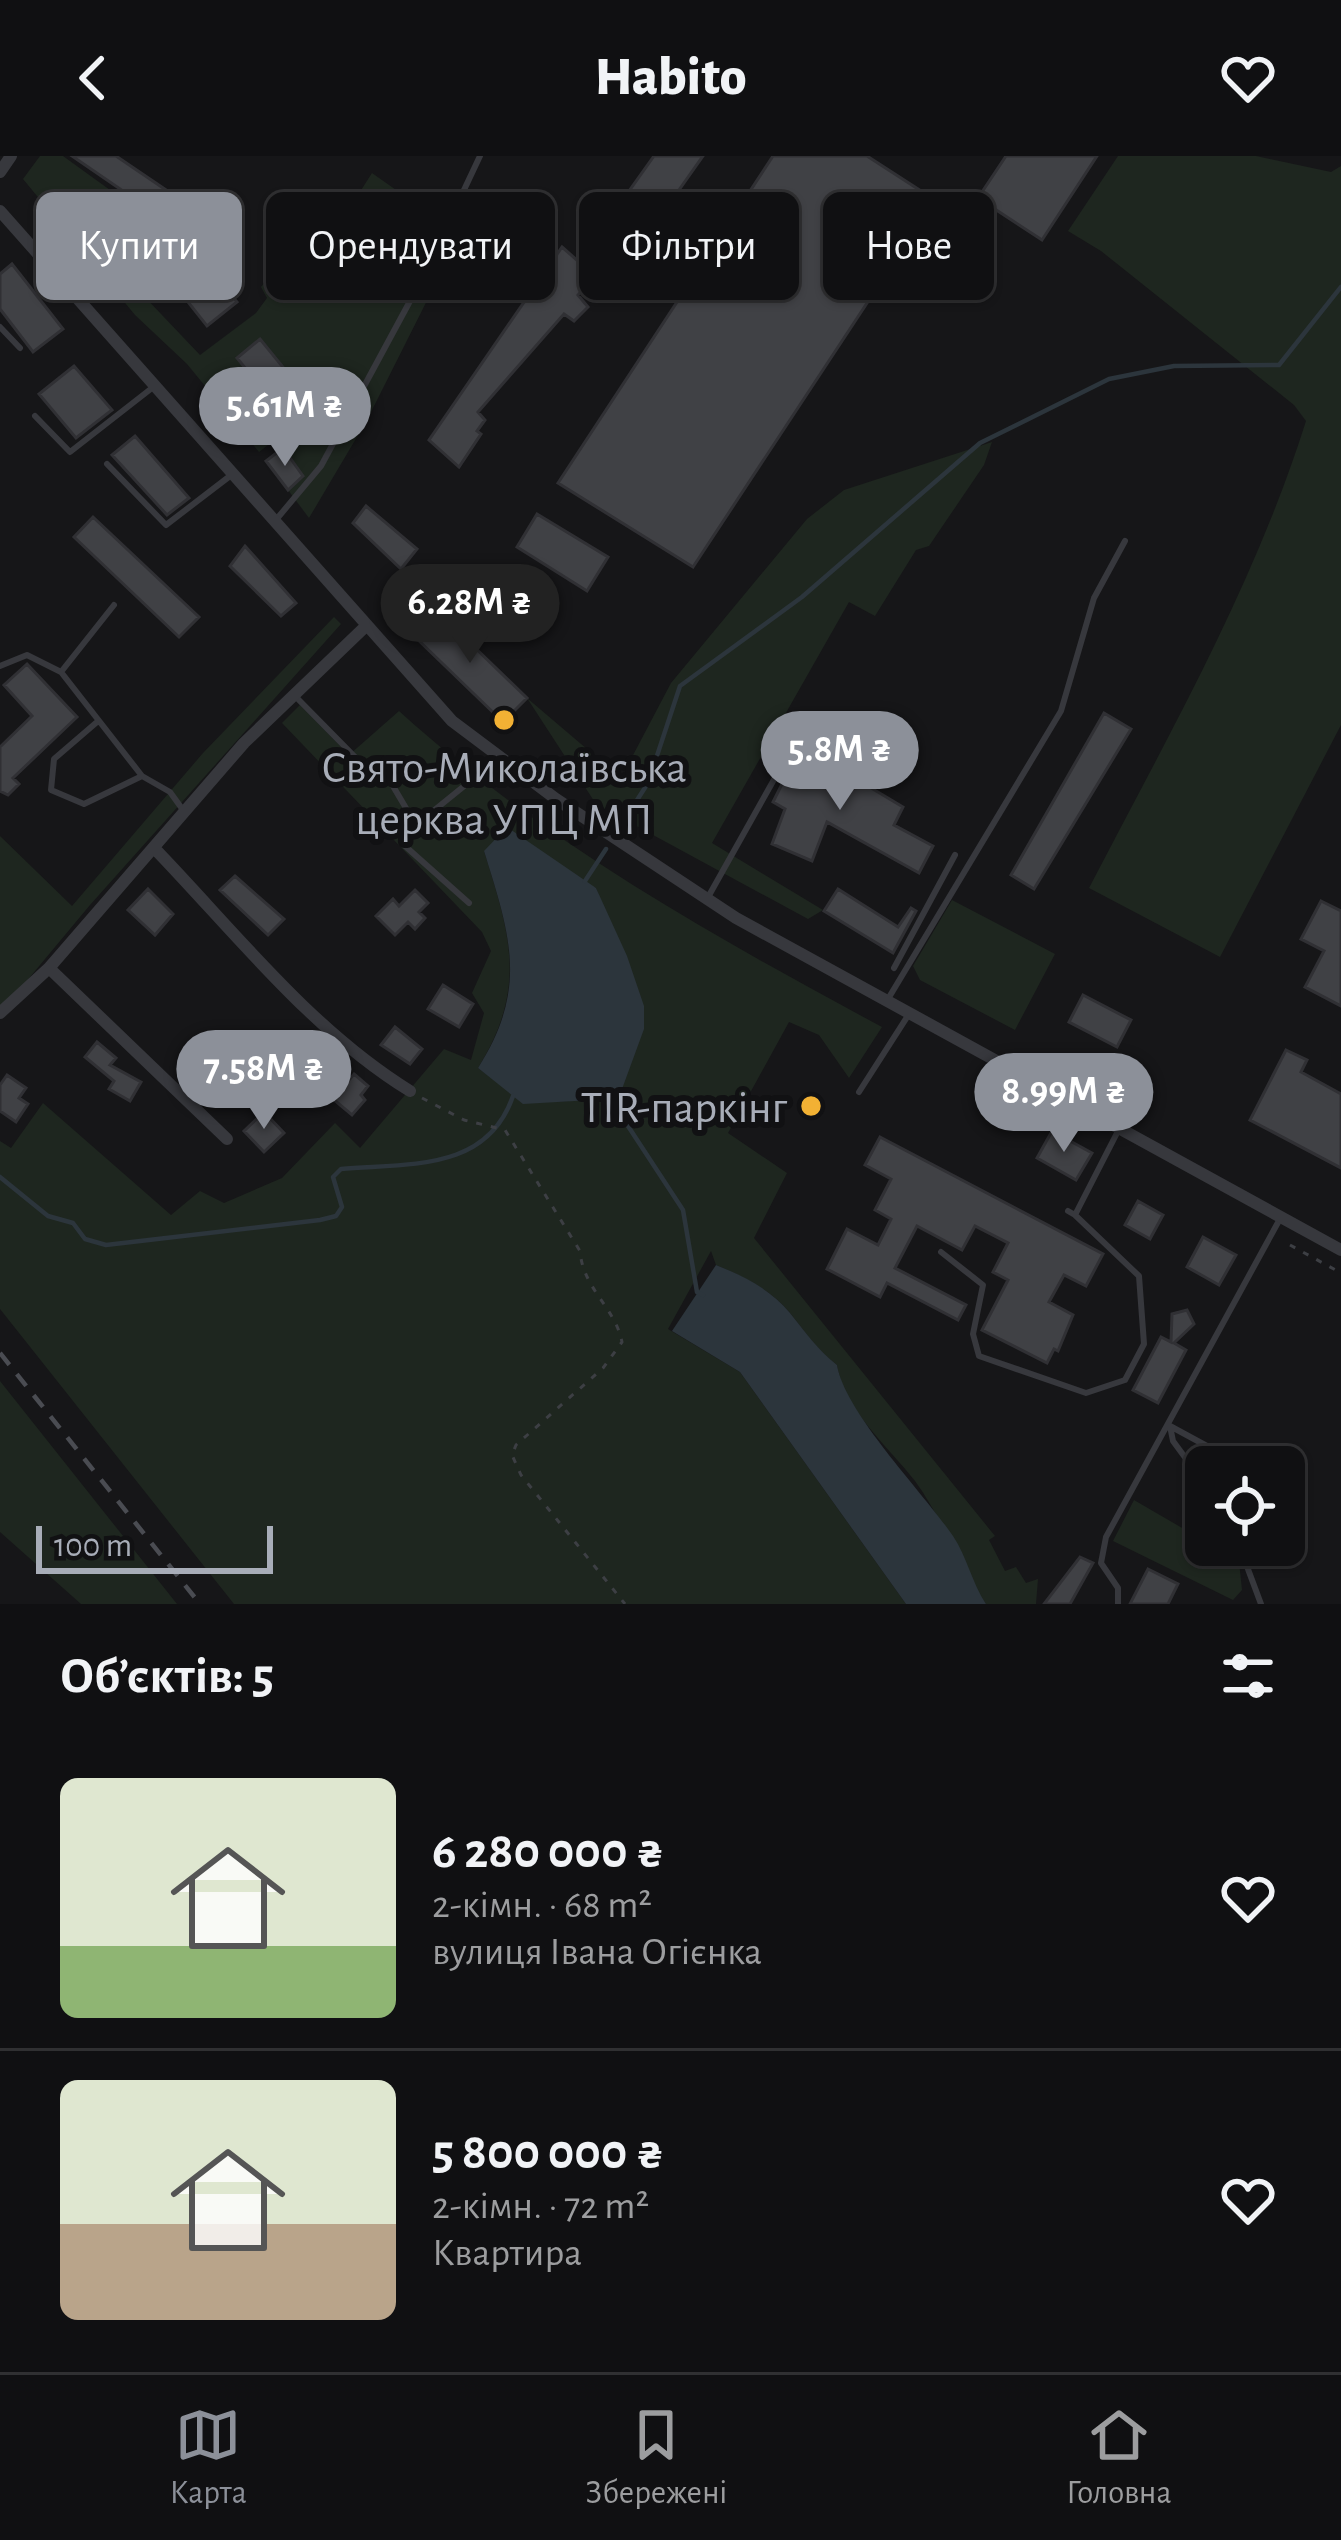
<!DOCTYPE html>
<html lang="uk">
<head>
<meta charset="utf-8">
<style>
	:root { --surface:#101012; --page:#1e1e20; --text:#f1f3f6; --muted:#9c9d9f; --line:#303032; --accent:#8c9099 }
	body { margin:0; font-family:"Alegreya Sans",sans-serif; background:var(--page); color:var(--text); height:100vh; display:flex; flex-direction:column; font-size:45px; white-space:nowrap }
	* { box-sizing:border-box; margin:0 }
	p { font-size:39px; color:var(--muted) }
	.icon { flex:none; width:66px; height:66px; fill:none; stroke:currentColor; stroke-width:2; stroke-linecap:round; stroke-linejoin:round }
	.map { position:relative; height:1448px; overflow:hidden }
	.drawer { display:flex; flex-direction:column; background:var(--surface); flex:1 }
	.drawer>* { flex:none }
	.guide { position:absolute; left:36px; top:36px; width:1269px; height:108px; display:flex; gap:24px }
	.controls { position:absolute; left:1185px; top:1290px; display:grid; gap:24px }
	.controls a { display:grid; place-items:center; width:120px; height:120px; border-radius:18px; background:var(--surface); box-shadow:0 3px 9px #0004,0 0 0 3px var(--line); font-size:60px }
	.scale { position:absolute; left:36px; bottom:30px; width:237px; box-sizing:border-box; padding-left:12px; border:6px solid #a8adb8; border-top:0; font-size:33px; line-height:42px; white-space:nowrap; color:#a8adb8; -webkit-text-stroke:9px #111113; paint-order:stroke }
	.price { position:absolute; translate:-50% -102px; padding:0 27px; border-radius:42px; background:var(--accent); color:#fff; font-size:39px; line-height:78px; filter:drop-shadow(0 3px 6px #0008) }
	.price::after { content:''; position:absolute; left:50%; top:72px; width:36px; height:27px; margin-left:-18px; background:inherit; clip-path:polygon(0 0,100% 0,50% 100%) }
	.price.selected { background:#222; color:#fff }
	ul { padding:0; list-style:none }
	li { display:flex; align-items:center; gap:36px; height:300px; padding:0 60px }
	li+li { border-top:3px solid var(--line) }
	li span { display:grid; place-items:center; flex:none; width:336px; height:240px; border-radius:18px; color:#555 }
	li>.icon { margin-inline-start:auto }
	span .icon { width:144px; height:144px; fill:#fffc; stroke-width:1 }
	li b { font-size:51px }
	h2 { display:flex; justify-content:space-between; align-items:center; height:144px; padding:0 60px; font-size:51px }
	.tag { padding:0 42px; border-radius:18px; background:var(--surface); box-shadow:0 3px 9px #0004,0 0 0 3px var(--line); font-size:42px; line-height:108px }
	.tag.selected { background:var(--accent); color:#fff }
	header { display:flex; justify-content:space-between; align-items:center; height:156px; padding:0 60px; background:var(--surface); font-size:54px; font-weight:800 }
	.menu { display:flex; justify-content:space-around; align-items:center; height:168px; border-top:3px solid var(--line); background:var(--surface); font-size:33px; color:var(--muted) }
	.menu a { display:grid; justify-items:center; gap:6px }
	.menu .selected { color:var(--accent) }
	.map>svg:first-child { display:block }
	.green { fill:#1e261f; fill-rule:evenodd }
	.water { fill:#2c353c }
	.lines { fill:none; stroke-linecap:round; stroke-linejoin:round }
	.stream { stroke:#2c353c; stroke-width:4.5 }
	.building { fill:#404145; stroke:#303034; stroke-width:3 }
	.path { stroke:#3d3f44; stroke-width:3; stroke-dasharray:6 9; stroke-linecap:butt }
	.lane { stroke:#37383d; stroke-width:6 }
	.street { stroke:#37383d; stroke-width:12 }
	.rail { stroke:#4a4c52; stroke-width:4.5; stroke-dasharray:15 12; stroke-linecap:butt }
	.poi-dot { fill:#f2b134; stroke:#111113; stroke-width:4.5 }
	.labels { text-anchor:middle; stroke-width:12; stroke-linejoin:round; paint-order:stroke }
	.poi-label { font-size:45px; fill:#a8adb8; stroke:#111113 }
</style>
</head>
<body>
<header><svg class="icon" aria-label="back" viewBox="0 0 24 24"><path d="M15 5l-7 7 7 7"/></svg>Habito<svg class="icon" aria-label="heart" viewBox="0 0 24 24"><path d="M12 20l-8-8c-3-5 5-10 8-4 3-6 11-1 8 4z"/></svg></header>
<div class="map">
<svg width="1341" height="1448" viewBox="0 0 1341 1448">
	<rect width="100%" height="100%" fill="#161618"/>
	<path class="green" d="M 40,0 L 63,0 L 146,60 L 129,77 L 143,89 L 123,118 L 200,199 L 256,157 L 267,142 L 261,131 L 329,47 L 358,39 L 372,17 L 460,79 L 367,264 L 309,362 L 288,334 L 304,321 L 277,282 L 259,296 L 187,208 L 135,159 L 23,23 Z
		M 1118,0 L 1256,0 L 1331,16 L 1341,10 L 1341,569 L 1220,801 L 1089,732 C 1168,580 1254,430 1306,265 L 1294,249 L 1101,95 L 1068,75 Z
		M 992,286 L 984,309 L 929,390 L 916,394 L 875,460 L 849,446 L 712,687 L 823,754 L 808,763 L 596,648 L 527,542 L 621,622 L 671,527 L 807,363 L 844,334 Z
		M 334,461 L 341,468 L 90,749 L 0,857 L 0,680 L 72,750 L 203,597 Z
		M 300,549 L 349,599 L 399,555 C 544,686 711,779 882,871 L 849,922 L 819,879 L 789,866 L 728,977 L 787,1017 L 754,1082 L 995,1380 L 989,1384 L 1005,1415 L 1016,1411 L 1026,1427 L 1038,1423 L 1036,1448 L 986,1448 C 958,1410 943,1363 915,1325 C 888,1290 844,1254 837,1209 C 816,1193 806,1177 790,1157 C 770,1133 744,1121 716,1109 L 711,1095 L 668,1173 L 740,1216 L 906,1448 L 234,1448 L 0,1153 L 0,985 L 11,992 L 43,947 L 171,1059 L 200,1035 L 224,1047 L 282,1022 L 335,967 L 360,992 L 444,893 L 471,904 L 484,857 L 472,837 L 491,795 L 482,776 L 282,567 ZM 484,695 L 596,732 L 614,778 L 622,933 L 592,944 L 524,947 L 478,912 C 528,831 510,779 484,695 Z
		M 952,744 L 1055,798 L 1015,874 L 920,824 L 913,810 Z
		M 0,1225 L 177,1448 L 81,1448 L 0,1376 Z
		M 1134,1344 L 1239,1405 L 1242,1434 L 1233,1444 L 1113,1385 Z"/>
	<path class="water" d="M 507,671 L 596,732 L 627,800 L 644,850 L 644,873 L 622,933 L 592,944 L 523,948 L 478,912 C 529,832 510,779 484,695 Z
		M 716,1109 C 744,1120 770,1133 790,1157 C 806,1177 817,1193 837,1209 C 845,1257 923,1336 953,1380 C 967,1401 972,1427 986,1448 L 906,1448 L 740,1216 L 672,1175 Z"/>
	<g class="lines">
		<path class="stream" d="M 621,669 L 648,627 L 680,530 L 802,441 L 980,287 L 1109,223 L 1174,210 L 1279,209 L 1341,131
			M 585,725 L 606,693
			M 607,938 L 683,1054 L 697,1136 L 703,1139
			M 0,1021 L 48,1060 L 73,1067 L 85,1083 L 106,1089 L 320,1064 L 336,1060 L 342,1051 L 333,1021 L 341,1013 C 409,1007 487,1016 513,940"/>
	</g>
	<path class="building" d="M 72,0 L 116,0 L 169,36 L 155,57 Z
		M 654,0 L 703,0 L 655,68 L 622,45 Z
		M 773,0 L 867,0 L 935,44 L 693,411 L 558,327 Z
		M 1006,0 L 1097,0 L 1042,84 L 978,42 Z
		M 562,91 L 595,120 L 578,139 L 588,151 L 574,165 L 564,158 L 478,256 L 485,264 L 477,275 L 481,278 L 459,311 L 429,284 Z
		M 195,94 L 237,146 L 207,170 L 165,117 Z
		M 12,108 L 63,173 L 33,196 L 0,153 L 0,118 Z
		M 260,183 L 291,221 L 268,240 L 237,202 Z
		M 74,210 L 112,254 L 76,282 L 39,238 Z
		M 135,280 L 189,342 L 167,359 L 112,299 Z
		M 283,292 L 303,320 L 288,334 L 266,305 Z
		M 366,350 L 417,393 L 401,413 L 353,367 Z
		M 537,358 L 608,401 L 587,435 L 517,391 Z
		M 93,361 L 199,461 L 179,481 L 74,381 Z
		M 245,390 L 296,447 L 281,460 L 230,410 Z
		M 436,454 L 527,542 L 503,566 L 412,478 Z
		M 27,508 L 77,561 L 13,622 L 19,628 L 8,639 L 0,635 L 0,591 L 32,560 L 4,529 Z
		M 1104,557 L 1131,573 L 1034,733 L 1011,719 Z
		M 801,590 L 903,651 L 894,669 L 933,690 L 919,717 L 827,666 L 812,705 L 772,688 L 785,653 L 773,646 Z
		M 235,720 L 284,763 L 268,779 L 220,734 Z
		M 148,733 L 173,758 L 155,779 L 128,754 Z
		M 838,733 L 898,771 L 911,752 L 916,755 L 893,797 L 824,755 Z
		M 415,734 L 428,747 L 419,756 L 425,762 L 415,773 L 408,766 L 395,779 L 376,760 L 393,743 L 399,750 Z
		M 1321,745 L 1341,755 L 1341,850 L 1305,831 L 1324,795 L 1301,783 Z
		M 443,829 L 473,848 L 459,871 L 428,853 Z
		M 1083,839 L 1131,864 L 1117,891 L 1069,866 Z
		M 395,871 L 422,893 L 410,908 L 381,889 Z
		M 97,886 L 116,902 L 110,909 L 141,926 L 130,945 L 109,933 L 114,925 L 85,901 Z
		M 1286,894 L 1307,904 L 1301,916 L 1341,938 L 1341,1012 L 1250,964 Z
		M 354,918 L 368,930 L 361,939 L 365,944 L 352,959 L 333,943 Z
		M 7,919 L 26,932 L 19,942 L 28,948 L 16,966 L 0,955 L 0,929 Z
		M 264,956 L 284,977 L 264,996 L 244,975 Z
		M 1052,975 L 1092,997 L 1076,1024 L 1037,1002 Z
		M 880,981 L 1103,1098 L 1086,1130 L 1064,1119 L 1049,1146 L 1073,1159 L 1058,1195 L 1054,1193 L 1047,1207 L 982,1174 L 1008,1124 L 993,1116 L 1008,1087 L 975,1070 L 962,1094 L 917,1070 L 895,1112 L 966,1149 L 958,1164 L 887,1127 L 880,1141 L 827,1113 L 847,1073 L 878,1089 L 891,1063 L 875,1054 L 891,1023 L 865,1009 Z
		M 1138,1045 L 1163,1059 L 1150,1083 L 1125,1069 Z
		M 1203,1081 L 1236,1099 L 1219,1129 L 1187,1111 Z
		M 1187,1154 L 1194,1168 L 1174,1187 L 1186,1194 L 1158,1247 L 1133,1234 L 1161,1181 L 1171,1186 L 1172,1158 Z
		M 1080,1401 L 1093,1407 L 1070,1448 L 1044,1448 Z
		M 1148,1413 L 1178,1428 L 1168,1448 L 1130,1448 Z"/>
	<g class="lines">
		<path class="path" d="M 422,942 L 464,964 L 505,974 L 580,1095 C 583,1133 615,1151 622,1186 L 603,1212 L 516,1289 L 512,1299 L 521,1319 L 625,1448
			M 1290,1089 L 1341,1117"/>
		<path class="lane" d="M 0,171 L 20,192
			M 294,229 L 342,273
			M 35,260 L 70,296 L 152,232
			M 107,308 L 166,369 L 230,320
			M 275,365 L 321,310 L 423,121 L 480,0
			M 114,449 L 61,516 L 142,620 L 170,636 L 183,654
			M 0,510 L 27,499 L 61,516
			M 294,539 L 358,604 L 384,615 L 416,669 L 405,690 L 469,747
			M 97,566 L 54,603 L 51,634 L 84,648 L 142,620
			M 416,669 L 500,601
			M 707,743 L 808,563 L 847,568
			M 894,812 L 955,699
			M 888,843 L 1061,555 L 1094,442 L 1125,385
			M 859,936 L 909,858
			M 1068,1055 L 1075,1059 L 1118,975
			M 941,1096 L 983,1129 L 973,1178 L 979,1200 L 1086,1237 L 1125,1224 L 1144,1188 L 1139,1120 L 1075,1059
			M 1206,1330 L 1173,1285 L 1170,1270 L 1229,1302
			M 1239,1389 L 1261,1448
			M 1118,1448 L 1118,1432 L 1101,1407 L 1106,1381 L 1281,1061"/>
		<path class="street" d="M 0,16 L 11,0
			M 0,55 L 452,565 L 556,643 L 736,762 L 1341,1094
			M 155,693 C 235,776 311,874 410,935
			M 49,812 L 244,587 L 367,469
			M 0,857 L 49,812 L 227,983"/>
		<path class="rail" d="M 0,1197 L 200,1448"/>
	</g>
	<g class="poi-dot">
		<circle cx="504" cy="564" r="12"/>
		<circle cx="811" cy="950" r="12"/>
	</g>
	<g class="labels">
		<g class="poi-label">
			<text x="504" y="626">Свято-Миколаївська<tspan x="504" dy="52">церква УПЦ МП</tspan></text>
			<text x="787" y="966" text-anchor="end">TIR-паркінг</text>
		</g>
	</g>
</svg>
<div class="controls">
<a><svg class="icon" aria-label="locate" viewBox="0 0 24 24"><circle cx="12" cy="12" r="6"/><path d="M12 2v4M12 18v4M2 12h4M18 12h4"/></svg></a>
</div>
<div class="scale">100 m</div>
<b class="price" style="left:285px;top:313px">5.61M ₴</b>
<b class="price selected" style="left:470px;top:510px">6.28M ₴</b>
<b class="price" style="left:840px;top:657px">5.8M ₴</b>
<b class="price" style="left:264px;top:976px">7.58M ₴</b>
<b class="price" style="left:1064px;top:999px">8.99M ₴</b>
<div class="guide">
<a class="tag selected">Купити</a>
<a class="tag">Орендувати</a>
<a class="tag">Фільтри</a>
<a class="tag">Нове</a>
</div>
</div>
<section class="drawer">
<h2>Об’єктів: 5<svg class="icon" aria-label="filters" viewBox="0 0 24 24"><path d="M4 7h16M4 17h16"/><circle cx="9" cy="7" r="2"/><circle cx="15" cy="17" r="2"/></svg></h2>
<ul>
<li><span style="background:linear-gradient(#dfe7d0 70%,#8fb573 0)"><svg class="icon" aria-label="home" viewBox="0 0 24 24"><path d="M3 11l9-7 9 7M6 9v11h12V9"/></svg></span><div><b>6 280 000 ₴</b><p>2-кімн. · 68 m²</p><p>вулиця Івана Огієнка</p></div><svg class="icon" aria-label="heart" viewBox="0 0 24 24"><path d="M12 20l-8-8c-3-5 5-10 8-4 3-6 11-1 8 4z"/></svg></li>
<li><span style="background:linear-gradient(#dfe7d0 60%,#b9a48a 0)"><svg class="icon" aria-label="home" viewBox="0 0 24 24"><path d="M3 11l9-7 9 7M6 9v11h12V9"/></svg></span><div><b>5 800 000 ₴</b><p>2-кімн. · 72 m²</p><p>Квартира</p></div><svg class="icon" aria-label="heart" viewBox="0 0 24 24"><path d="M12 20l-8-8c-3-5 5-10 8-4 3-6 11-1 8 4z"/></svg></li>
</ul>
</section>
<nav class="menu">
<a class="selected"><svg class="icon" aria-label="map" viewBox="0 0 24 24"><path d="M3 6l6-2 6 2 6-2v14l-6 2-6-2-6 2zM9 4v14M15 6v14"/></svg>Карта</a>
<a><svg class="icon" aria-label="saved" viewBox="0 0 24 24"><path d="M7 4h10v16l-5-4-5 4z"/></svg>Збережені</a>
<a><svg class="icon" aria-label="home" viewBox="0 0 24 24"><path d="M3 11l9-7 9 7M6 9v11h12V9"/></svg>Головна</a>
</nav>
</body>
</html>
